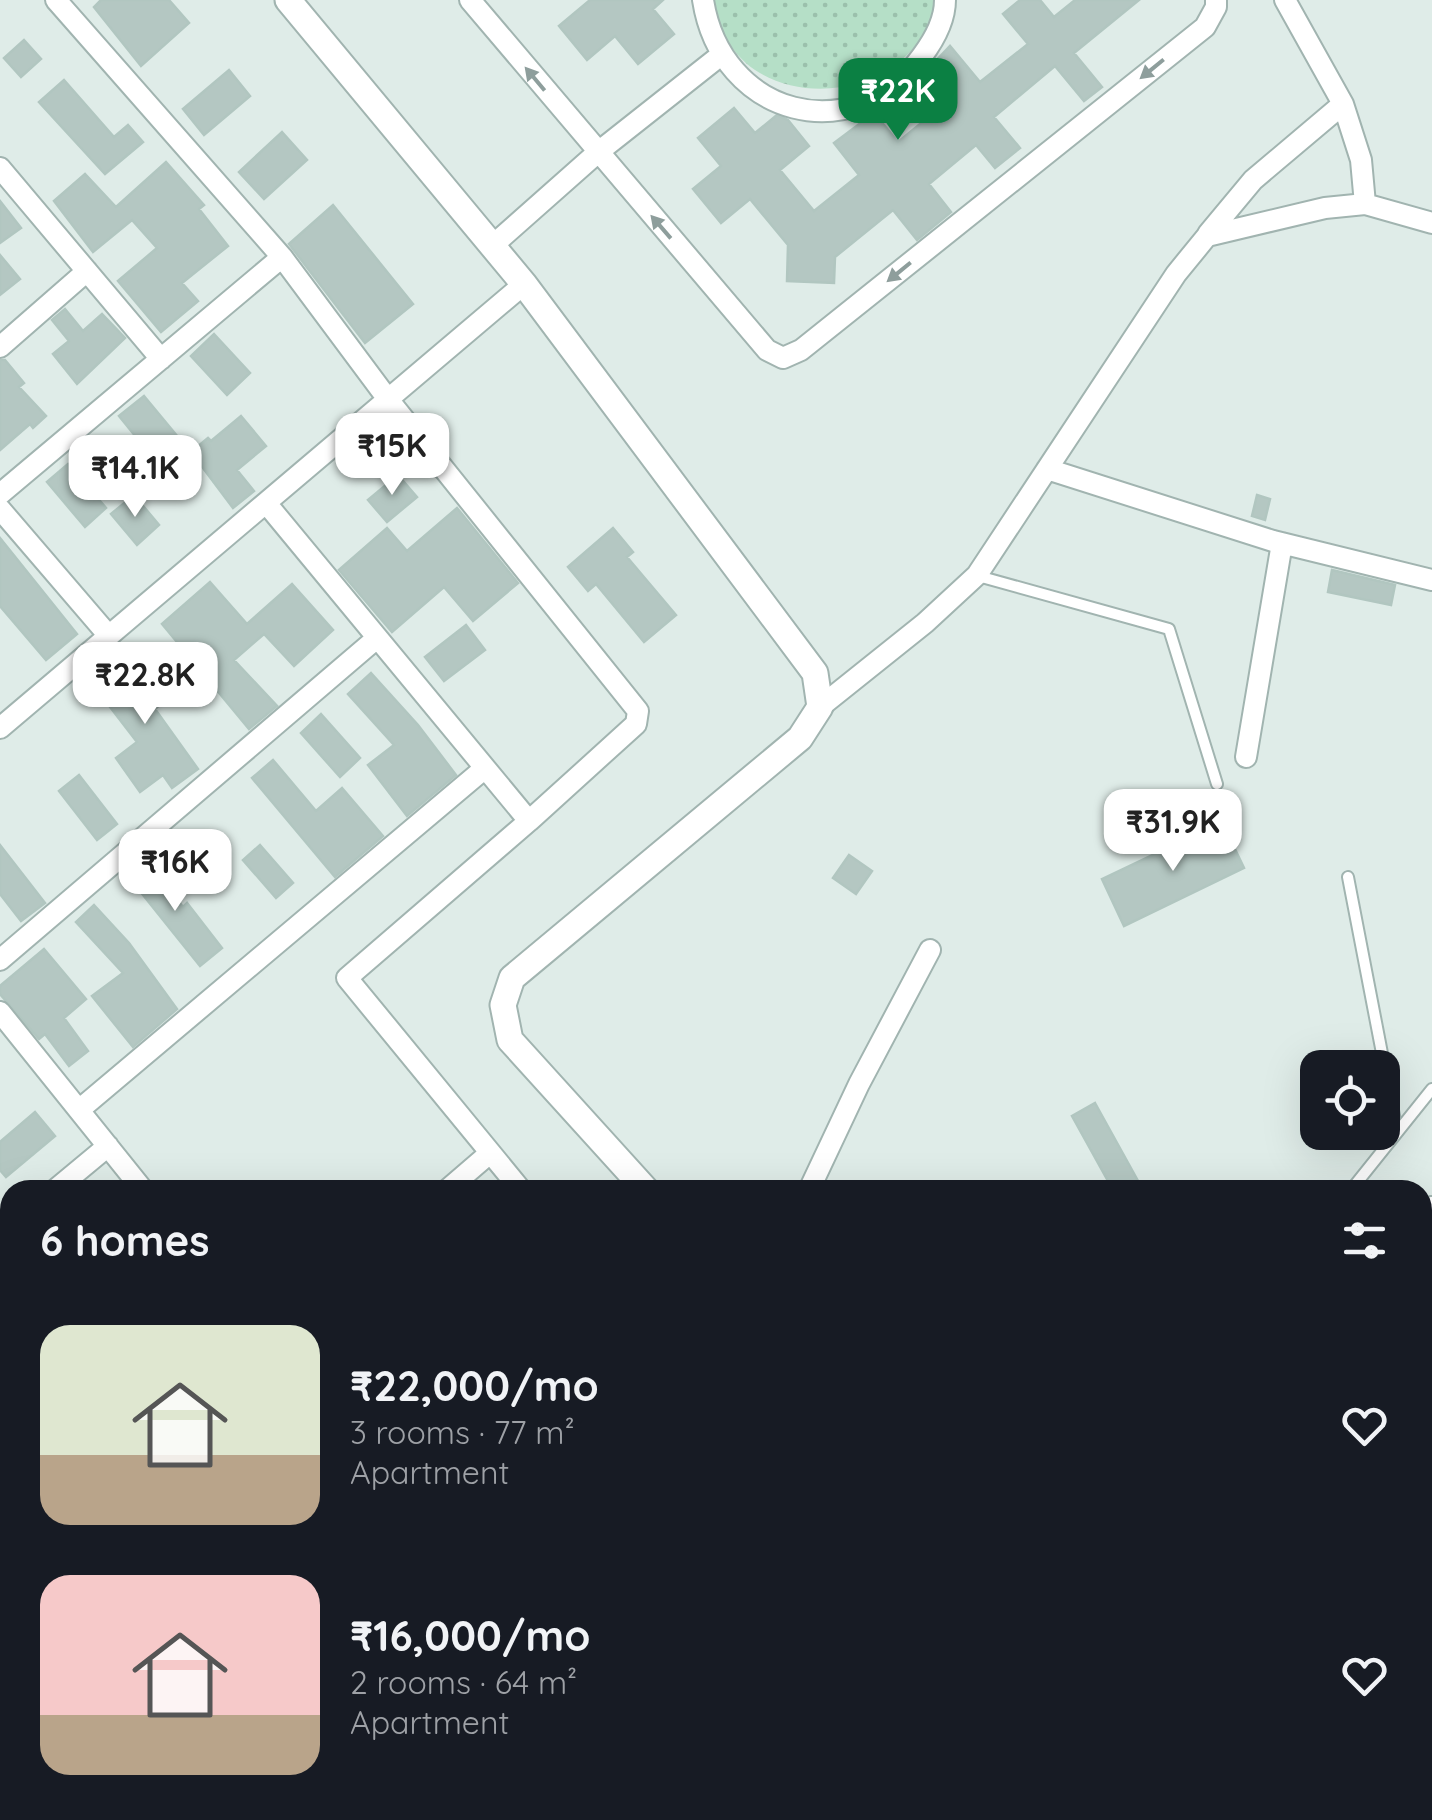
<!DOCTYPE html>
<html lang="en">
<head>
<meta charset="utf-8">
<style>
	:root { --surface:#171b24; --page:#20242c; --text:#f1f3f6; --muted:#9ea1a6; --accent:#0b8043 }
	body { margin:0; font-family:Quicksand,sans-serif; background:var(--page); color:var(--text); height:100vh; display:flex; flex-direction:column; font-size:38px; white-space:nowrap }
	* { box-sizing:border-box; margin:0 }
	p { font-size:32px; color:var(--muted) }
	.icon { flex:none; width:55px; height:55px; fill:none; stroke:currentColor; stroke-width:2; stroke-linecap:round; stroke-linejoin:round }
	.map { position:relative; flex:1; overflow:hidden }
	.details { position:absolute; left:0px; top:1180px; width:1432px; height:640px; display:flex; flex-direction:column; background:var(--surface); border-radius:30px 30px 0 0; box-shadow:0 10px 40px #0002 }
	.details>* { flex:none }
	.tools { position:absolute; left:1300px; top:1050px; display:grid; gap:20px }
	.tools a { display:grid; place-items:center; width:100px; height:100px; border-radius:20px; background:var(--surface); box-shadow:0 10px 40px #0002; font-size:50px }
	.price { position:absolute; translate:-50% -85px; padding:0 22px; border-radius:20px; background:#fff; color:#222; font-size:32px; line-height:65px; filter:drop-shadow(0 2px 5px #0008) }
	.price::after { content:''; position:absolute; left:50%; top:60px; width:30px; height:22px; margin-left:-15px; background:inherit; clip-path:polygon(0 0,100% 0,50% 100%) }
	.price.current { background:var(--accent); color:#fff }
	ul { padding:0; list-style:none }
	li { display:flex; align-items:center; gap:30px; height:250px; padding:0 40px }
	li span { display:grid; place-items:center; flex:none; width:280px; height:200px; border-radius:30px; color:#555 }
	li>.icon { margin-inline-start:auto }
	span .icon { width:120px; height:120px; fill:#fffc; stroke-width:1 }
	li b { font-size:42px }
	h2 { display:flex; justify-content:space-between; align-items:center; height:120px; padding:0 40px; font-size:42px }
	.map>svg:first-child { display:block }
	.grass { fill:url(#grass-dots) }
	.building { fill:#b4c7c2; stroke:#b1c6c0; stroke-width:2.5 }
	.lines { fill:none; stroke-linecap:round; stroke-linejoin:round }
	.service-casing { stroke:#a1b4b0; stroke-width:14 }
	.minor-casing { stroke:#a1b4b0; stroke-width:24 }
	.tertiary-casing { stroke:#a1b4b0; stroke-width:29 }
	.service { stroke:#fff; stroke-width:10 }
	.minor { stroke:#fff; stroke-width:20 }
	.tertiary { stroke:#fff; stroke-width:25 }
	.oneway { fill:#8e9e9c }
</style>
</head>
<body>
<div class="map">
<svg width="1432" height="1820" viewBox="0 0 1432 1820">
	<defs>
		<pattern id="grass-dots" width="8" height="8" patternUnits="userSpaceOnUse" patternTransform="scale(2.5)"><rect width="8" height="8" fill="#b5dfc7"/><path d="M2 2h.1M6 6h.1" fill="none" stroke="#9bc0ac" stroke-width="1.8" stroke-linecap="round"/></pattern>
	</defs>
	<rect width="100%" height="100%" fill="#dfece8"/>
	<path class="grass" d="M 707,0 L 937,0 C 921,81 820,112 755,70 C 730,53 719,27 707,0 Z"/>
	<path class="building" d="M 101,0 L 169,0 L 189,23 L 141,66 L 94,7 Z
		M 590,0 L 663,0 L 653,9 L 674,34 L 638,64 L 615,36 L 587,60 L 559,26 Z
		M 1020,0 L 1040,0 L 1054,17 L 1075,0 L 1139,0 L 1074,53 L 1102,87 L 1084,101 L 1055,66 L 994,117 L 1020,148 L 995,168 L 976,145 L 929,184 L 951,212 L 917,240 L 893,210 L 835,257 L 834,283 L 787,281 L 788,245 L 750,199 L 721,223 L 693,189 L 721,166 L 698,138 L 734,108 L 755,133 L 777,115 L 788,120 L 809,146 L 780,170 L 814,211 L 859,175 L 834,143 L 874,113 L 898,142 L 936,111 L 914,84 L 950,46 L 980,82 L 1028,44 L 1003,14 Z
		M 24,40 L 41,59 L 21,77 L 4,58 Z
		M 229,70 L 250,96 L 204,135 L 183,109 Z
		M 64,80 L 114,137 L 128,125 L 143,142 L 105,174 L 39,102 Z
		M 282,132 L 307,160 L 264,199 L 239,172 Z
		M 166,162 L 204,205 L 199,209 L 228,246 L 182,283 L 198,301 L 161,332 L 118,281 L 157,248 L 132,220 L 93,252 L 54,201 L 85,174 L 116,207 Z
		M 0,201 L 21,228 L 0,243 Z
		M 333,205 L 413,304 L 365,343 L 289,244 Z
		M 0,255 L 20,279 L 0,295 Z
		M 65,309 L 83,331 L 102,314 L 125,338 L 77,384 L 53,354 L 69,341 L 52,320 Z
		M 214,334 L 250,373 L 227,395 L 191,356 Z
		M 0,360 L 5,360 L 24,383 L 19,387 L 46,416 L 33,428 L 30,424 L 0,450 Z
		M 144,396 L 183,443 L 158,464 L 119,416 Z
		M 241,416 L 266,446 L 237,470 L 254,491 L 233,508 L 191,452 L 208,438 L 211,441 Z
		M 68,464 L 106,508 L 85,527 L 47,482 Z
		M 398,475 L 417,497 L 387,522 L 368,500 Z
		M 134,495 L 159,525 L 137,545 L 111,514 Z
		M 1257,495 L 1270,499 L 1265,520 L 1252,516 Z
		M 457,508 L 518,583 L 473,621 L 444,587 L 392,632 L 339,570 L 387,528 L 407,551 Z
		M 613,528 L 633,552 L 627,557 L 676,615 L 644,642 L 596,584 L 588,591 L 568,567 Z
		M 0,538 L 77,634 L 46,660 L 0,606 Z
		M 1332,570 L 1395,585 L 1391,605 L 1328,592 Z
		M 210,582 L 247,624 L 292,584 L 333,630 L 294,666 L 264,634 L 234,660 L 277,706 L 249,729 L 162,624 Z
		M 466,625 L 485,650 L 444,681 L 425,657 Z
		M 113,663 L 131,685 L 155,665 L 176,691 L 155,709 L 198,769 L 172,788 L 163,775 L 140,792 L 116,758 L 137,742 L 90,681 Z
		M 371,673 L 418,725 L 456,775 L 407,816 L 368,765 L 394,745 L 348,694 Z
		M 321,714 L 360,758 L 340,777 L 301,733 Z
		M 273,760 L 316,811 L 342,788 L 383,836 L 335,877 L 252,778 Z
		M 79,775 L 117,824 L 97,840 L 59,791 Z
		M 1222,822 L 1244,868 L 1124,926 L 1102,879 Z
		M 0,845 L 45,903 L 21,921 L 0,894 Z
		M 260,845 L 293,883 L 276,898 L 243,860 Z
		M 849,855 L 872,871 L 856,894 L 833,878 Z
		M 146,860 L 183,907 L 187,903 L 222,948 L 200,966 L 127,875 Z
		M 94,905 L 129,943 L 177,1009 L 133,1047 L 92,996 L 123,973 L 76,922 Z
		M 44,949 L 86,999 L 64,1018 L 88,1051 L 69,1066 L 45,1034 L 39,1039 L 0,994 L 0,986 Z
		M 1095,1103 L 1143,1190 L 1113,1190 L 1072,1116 Z
		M 35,1112 L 55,1136 L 6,1177 L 0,1170 L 0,1142 Z"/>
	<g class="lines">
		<g class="service-casing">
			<path id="service" d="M 978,576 L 1169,629 L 1217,784
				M 1348,877 L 1397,1131
				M 1351,1190 L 1432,1089
				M 150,1810 L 158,1820
				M 70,1820 L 81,1810"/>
		</g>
		<g class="minor-casing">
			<path id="minor" d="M 56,0 L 282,257 L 387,398 L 638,711 L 636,724 L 529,821 L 347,978 L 521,1190
				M 470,0 L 767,350 L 783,358 L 801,350 L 1205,27 L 1216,7 L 1216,0
				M 703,0 C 721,116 853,152 922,56 C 934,40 945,20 945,0
				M 1285,0 L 1343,104 L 1361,160 L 1365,204
				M 0,168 L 161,359
				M 1208,234 L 1253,180 L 1343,104
				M 492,246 L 597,153 L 721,55
				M 0,347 L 87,271
				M 1047,469 L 1273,541 L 1432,580
				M 0,494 L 282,257
				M 266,503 L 529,821
				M 0,509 L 109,636
				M 820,707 L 925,623 L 977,575 L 1176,274 L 1207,236 L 1325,208 L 1365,204 L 1432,223
				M 0,728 L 524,284
				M 1246,757 L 1282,543
				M 0,960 L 377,638
				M 0,1012 L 143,1190
				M 79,1110 L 485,768
				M 55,1190 L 108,1146
				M 447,1190 L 490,1153
				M 809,1190 L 859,1084 L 930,950
				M 1422,1220 L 1432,1207
				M 0,1235 L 10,1227
				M 0,1299 L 10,1311
				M 1422,1342 L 1432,1350
				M 1422,1428 L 1432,1416
				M 1422,1471 L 1432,1477
				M 0,1558 L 10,1569
				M 221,1810 L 230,1820
				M 1097,1810 L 1110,1820
				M 1336,1810 L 1345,1820
				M 974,1820 L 980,1810"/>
		</g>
		<g class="tertiary-casing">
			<path id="tertiary" d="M 288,0 L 524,284 L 815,673 L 820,707 L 800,738 L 512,978 L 503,1005 L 510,1040 L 646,1190
				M 354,1820 L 362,1810"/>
		</g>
		<use href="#service" class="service"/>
		<use href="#minor" class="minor"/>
		<use href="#tertiary" class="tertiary"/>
	</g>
	<defs><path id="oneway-solid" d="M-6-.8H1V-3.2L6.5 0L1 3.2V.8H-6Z" transform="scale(2.5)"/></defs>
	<g class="oneway">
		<use href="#oneway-solid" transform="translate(1152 69) rotate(141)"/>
		<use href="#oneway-solid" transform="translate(535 79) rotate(-130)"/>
		<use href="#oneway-solid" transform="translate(661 227) rotate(-131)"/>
		<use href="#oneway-solid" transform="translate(899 272) rotate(141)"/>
	</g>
</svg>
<div class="tools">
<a><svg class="icon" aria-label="locate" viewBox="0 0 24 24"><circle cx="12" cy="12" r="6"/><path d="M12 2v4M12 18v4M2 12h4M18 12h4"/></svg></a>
</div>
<b class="price current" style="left:898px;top:143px">₹22K</b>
<b class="price" style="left:392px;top:498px">₹15K</b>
<b class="price" style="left:135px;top:520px">₹14.1K</b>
<b class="price" style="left:145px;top:727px">₹22.8K</b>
<b class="price" style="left:1173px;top:874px">₹31.9K</b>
<b class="price" style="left:175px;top:914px">₹16K</b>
<section class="details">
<h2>6 homes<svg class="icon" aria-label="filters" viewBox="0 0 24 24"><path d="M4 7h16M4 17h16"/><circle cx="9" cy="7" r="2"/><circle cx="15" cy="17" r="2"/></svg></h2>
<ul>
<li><span style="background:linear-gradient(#dfe7d0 65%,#b9a48a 0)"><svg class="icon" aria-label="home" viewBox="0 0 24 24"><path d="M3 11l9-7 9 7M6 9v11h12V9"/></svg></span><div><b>₹22,000/mo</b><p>3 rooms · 77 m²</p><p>Apartment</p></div><svg class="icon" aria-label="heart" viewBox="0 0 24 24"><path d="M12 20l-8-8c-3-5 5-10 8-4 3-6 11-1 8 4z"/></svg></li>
<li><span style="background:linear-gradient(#f6c9c9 70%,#b9a48a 0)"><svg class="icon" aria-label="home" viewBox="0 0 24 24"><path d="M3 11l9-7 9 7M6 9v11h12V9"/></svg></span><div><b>₹16,000/mo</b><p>2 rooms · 64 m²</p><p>Apartment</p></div><svg class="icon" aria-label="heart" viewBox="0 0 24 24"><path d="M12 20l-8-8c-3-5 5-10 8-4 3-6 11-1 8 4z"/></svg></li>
</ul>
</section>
</div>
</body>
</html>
